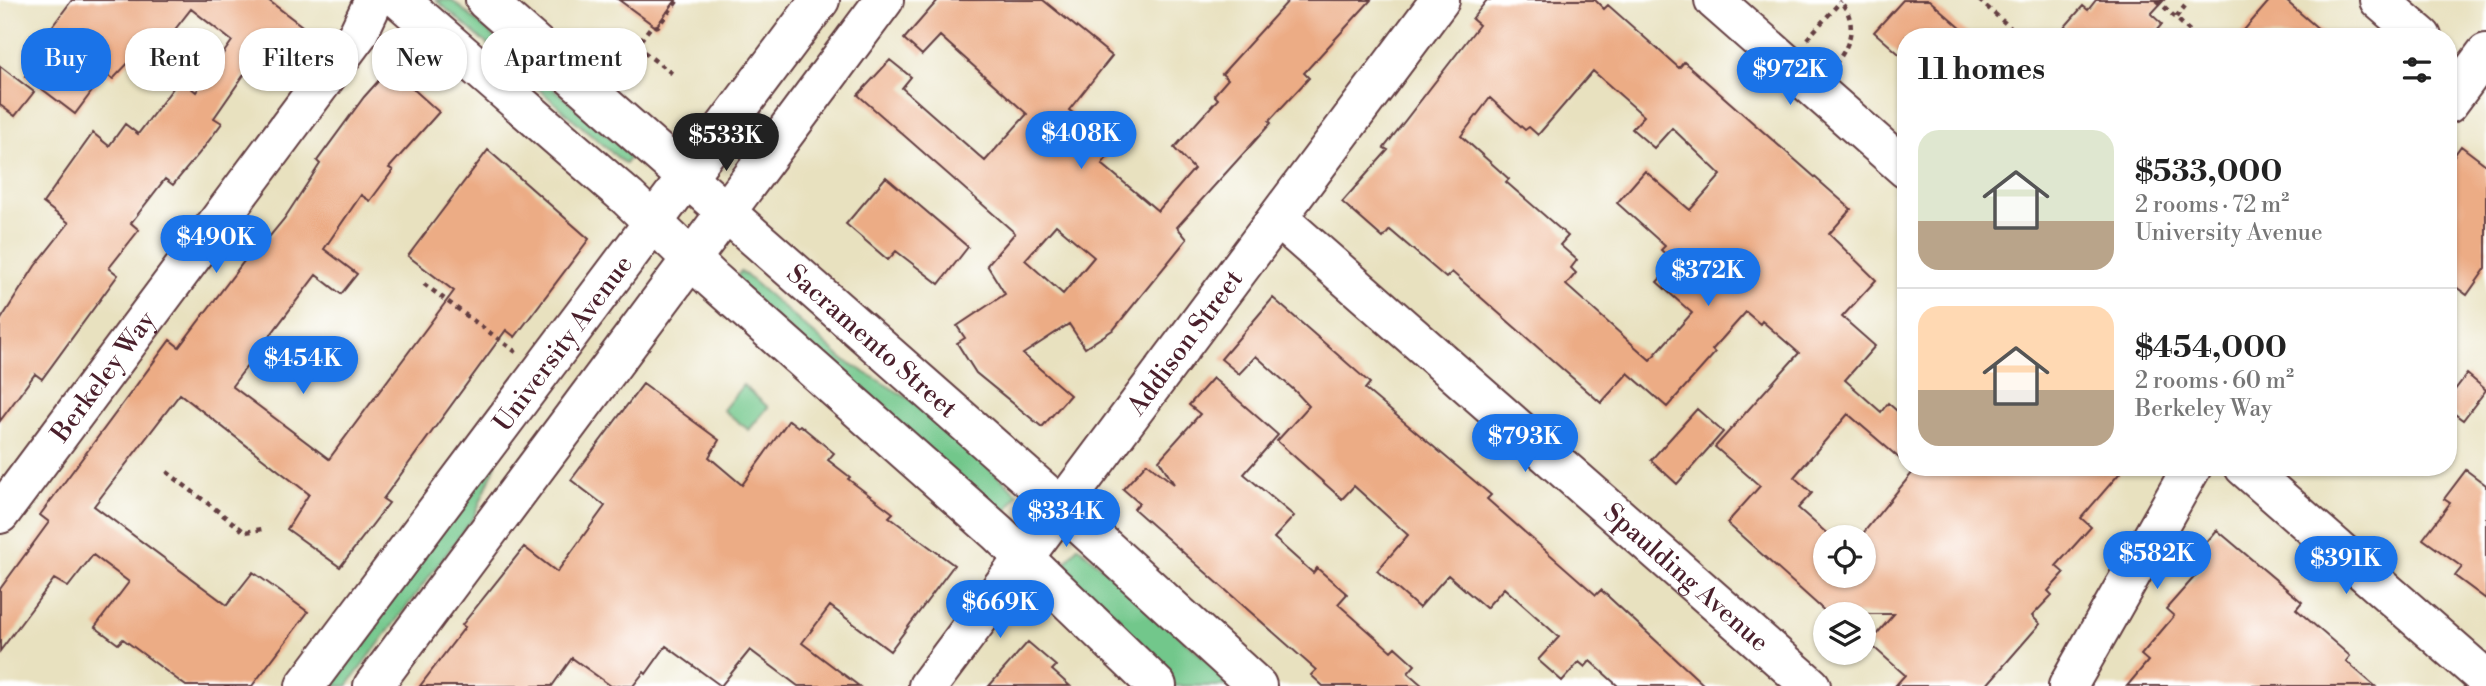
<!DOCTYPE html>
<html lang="en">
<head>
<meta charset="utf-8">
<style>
	:root { --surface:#fff; --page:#f6f6f6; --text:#222; --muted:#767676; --line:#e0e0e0; --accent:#1a73e8 }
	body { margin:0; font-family:"Libre Bodoni",serif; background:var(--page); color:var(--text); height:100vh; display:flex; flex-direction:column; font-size:26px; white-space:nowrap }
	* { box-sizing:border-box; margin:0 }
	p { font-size:23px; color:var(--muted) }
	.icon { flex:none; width:38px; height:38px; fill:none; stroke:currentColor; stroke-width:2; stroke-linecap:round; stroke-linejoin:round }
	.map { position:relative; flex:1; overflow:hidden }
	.details { position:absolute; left:1897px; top:28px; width:560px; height:448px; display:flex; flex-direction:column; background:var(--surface); border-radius:28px; box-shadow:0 2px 5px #0004 }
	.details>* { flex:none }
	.guide { position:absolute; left:21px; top:28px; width:665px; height:63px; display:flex; gap:14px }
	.buttons { position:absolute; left:1813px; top:525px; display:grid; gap:14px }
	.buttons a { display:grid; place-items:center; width:63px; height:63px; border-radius:50%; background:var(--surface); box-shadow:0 2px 5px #0004; font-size:35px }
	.price { position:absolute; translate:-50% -60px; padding:0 16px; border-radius:24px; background:var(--accent); color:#fff; font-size:23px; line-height:46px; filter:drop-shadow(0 2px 4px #0008) }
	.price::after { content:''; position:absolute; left:50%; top:42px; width:21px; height:16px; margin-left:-10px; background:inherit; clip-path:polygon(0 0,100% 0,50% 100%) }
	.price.current { background:#222; color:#fff }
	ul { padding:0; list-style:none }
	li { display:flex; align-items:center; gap:21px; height:175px; padding:0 21px }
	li+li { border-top:2px solid var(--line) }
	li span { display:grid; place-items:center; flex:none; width:196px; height:140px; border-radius:21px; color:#555 }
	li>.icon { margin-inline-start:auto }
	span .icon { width:84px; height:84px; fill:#fffc; stroke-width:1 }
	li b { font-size:30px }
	h2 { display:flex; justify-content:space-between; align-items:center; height:84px; padding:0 21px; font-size:30px }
	.pill { padding:0 24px; border-radius:28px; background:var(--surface); box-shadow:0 2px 5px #0004; font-size:24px; line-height:63px }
	.pill.current { background:var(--accent); color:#fff }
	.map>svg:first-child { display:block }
	.green { fill:#72c78b; stroke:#5e735b; stroke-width:2 }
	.building { fill:#ecac85; fill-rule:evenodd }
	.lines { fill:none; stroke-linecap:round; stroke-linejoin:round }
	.minor-casing { stroke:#623c41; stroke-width:42 }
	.major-casing { stroke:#623c41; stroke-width:42 }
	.path { stroke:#623c41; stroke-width:4.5; stroke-dasharray:5 5; stroke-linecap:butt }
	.minor { stroke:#fff; stroke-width:38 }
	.major { stroke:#fff; stroke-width:38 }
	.labels { text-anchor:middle; stroke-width:7; stroke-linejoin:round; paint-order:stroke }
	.street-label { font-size:26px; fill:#4a1f2b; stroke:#fff }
</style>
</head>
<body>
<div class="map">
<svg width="2486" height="686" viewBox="0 0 2486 686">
	<rect width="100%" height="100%" fill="#fff"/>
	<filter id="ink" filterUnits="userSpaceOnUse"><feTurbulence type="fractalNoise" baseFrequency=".0143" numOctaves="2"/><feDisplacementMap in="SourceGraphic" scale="14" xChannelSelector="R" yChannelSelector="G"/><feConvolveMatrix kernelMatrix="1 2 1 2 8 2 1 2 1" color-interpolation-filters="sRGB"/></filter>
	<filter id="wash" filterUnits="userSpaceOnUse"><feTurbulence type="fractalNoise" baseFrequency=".00686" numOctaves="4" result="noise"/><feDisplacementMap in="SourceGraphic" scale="28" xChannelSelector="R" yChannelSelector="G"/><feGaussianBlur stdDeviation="1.57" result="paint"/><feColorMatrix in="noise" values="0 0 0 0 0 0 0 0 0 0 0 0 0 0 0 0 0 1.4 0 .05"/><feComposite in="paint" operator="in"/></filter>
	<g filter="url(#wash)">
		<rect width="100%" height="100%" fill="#e8e1bf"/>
		<path class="green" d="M 436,0 L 452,0 L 631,156 L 625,164 Z
			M 741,271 L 844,360 L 918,404 L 1018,494 L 1005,513 L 1000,513 L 733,281 Z
			M 743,385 L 768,407 L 749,430 L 723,410 Z
			M 492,460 L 496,464 L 474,517 L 347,686 L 322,686 Z
			M 1078,546 L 1236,686 L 1175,686 L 1062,568 Z"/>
		<g id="blocks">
			<path class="building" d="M 72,0 L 268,0 L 302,26 L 271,66 L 257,56 L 214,118 L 222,123 L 202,150 L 173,185 L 165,179 L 131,223 L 139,230 L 109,268 L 118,275 L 42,379 L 35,374 L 0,421 L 0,321 L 35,266 L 69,223 L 43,203 L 93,133 L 109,146 L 125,124 L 138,134 L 180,79 L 196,92 L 232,41 L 191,9 L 144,69 L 131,60 L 113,79 L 105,74 L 75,114 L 25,76 L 57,33 L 51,28 Z
				M 619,0 L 676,0 L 656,27 Z
				M 938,0 L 1043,0 L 1112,56 L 1069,110 L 1112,142 L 1105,153 L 1109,155 L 1102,164 L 1158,211 L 1194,169 L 1174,148 L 1218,99 L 1214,95 L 1228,79 L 1222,74 L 1289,0 L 1371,0 L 1304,73 L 1309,78 L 1269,121 L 1271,123 L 1177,227 L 1187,239 L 1114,329 L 1085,348 L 1069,324 L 1023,354 L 1070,395 L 1042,427 L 976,373 L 957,343 L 965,338 L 957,326 L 1005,294 L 987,265 L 1015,233 L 858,95 L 890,60 L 911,77 L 902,88 L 985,161 L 1027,114 L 940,36 L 922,55 L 904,39 ZM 1056,225 L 1094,257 L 1063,294 L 1025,260 Z
				M 1487,0 L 1595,0 L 1604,9 L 1608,5 L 1679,68 L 1684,62 L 1851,209 L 1829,234 L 1876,280 L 1842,317 L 1875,346 L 1845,380 L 1881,412 L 1888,403 L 1906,419 L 1906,464 L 1848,414 L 1794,477 L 1812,493 L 1798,508 L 1831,537 L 1825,537 L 1825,576 L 1864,576 L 1864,532 L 1917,467 L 2125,467 L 2081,518 L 2091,527 L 2056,566 L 2064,573 L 2048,591 L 2052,595 L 2032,616 L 2040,624 L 1986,686 L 1895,686 L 1905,675 L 1869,643 L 1894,614 L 1828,614 L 1727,523 L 1760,486 L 1715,447 L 1799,353 L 1762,321 L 1760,324 L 1746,312 L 1712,350 L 1715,353 L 1667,407 L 1628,373 L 1601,403 L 1452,272 L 1446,278 L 1390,230 L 1383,238 L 1342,202 L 1388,150 L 1384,148 L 1479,25 L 1472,19 ZM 1593,71 L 1644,116 L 1632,129 L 1654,148 L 1672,128 L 1721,175 L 1690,210 L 1645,171 L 1617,203 L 1665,246 L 1661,250 L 1675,263 L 1657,282 L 1692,313 L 1650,360 L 1566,285 L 1576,273 L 1571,268 L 1577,260 L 1560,245 L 1568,236 L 1506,182 L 1509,179 L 1461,136 L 1490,98 L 1525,130 L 1529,127 L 1538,135 Z
				M 1903,0 L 1929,0 L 1971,37 L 1906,37 L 1906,60 L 1874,32 Z
				M 2096,0 L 2164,0 L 2151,14 L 2162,24 L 2151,37 L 2056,37 L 2083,6 L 2088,10 Z
				M 2270,0 L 2285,0 L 2328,37 L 2238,37 Z
				M 0,66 L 34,92 L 15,116 L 0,105 Z
				M 390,68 L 439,112 L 389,168 L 393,170 L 370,201 L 361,195 L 324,249 L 357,274 L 341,294 L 316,275 L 232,386 L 329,459 L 454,291 L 408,256 L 488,150 L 589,239 L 515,337 L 506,330 L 383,499 L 389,503 L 340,567 L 287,529 L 309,494 L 180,394 L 94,506 L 227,605 L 253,572 L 308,612 L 252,686 L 186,686 L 123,639 L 118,644 L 95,627 L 129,582 L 93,555 L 68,587 L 54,579 L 0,651 L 0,589 L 49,522 L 40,515 L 170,340 L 179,347 L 257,244 L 261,247 L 284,219 L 320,164 L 317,161 L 364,97 Z
				M 2461,146 L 2486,165 L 2486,268 L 2467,295 L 2448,281 L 2448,164 Z
				M 886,177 L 968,247 L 939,284 L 896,251 L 888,260 L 846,224 Z
				M 1273,298 L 1370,383 L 1365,389 L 1491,495 L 1487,499 L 1596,595 L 1601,590 L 1705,686 L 1618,686 L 1590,661 L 1585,667 L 1579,662 L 1562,681 L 1538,660 L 1559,637 L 1504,588 L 1486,608 L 1448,575 L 1419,608 L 1377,571 L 1408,535 L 1354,486 L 1342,499 L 1277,441 L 1309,406 L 1294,390 L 1256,356 L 1239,374 L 1221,359 Z
				M 2467,374 L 2486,390 L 2463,420 L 2448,409 L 2448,399 Z
				M 1213,378 L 1278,435 L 1244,474 L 1294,516 L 1274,538 L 1313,573 L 1317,568 L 1347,594 L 1338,604 L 1391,651 L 1395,647 L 1415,665 L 1408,673 L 1423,686 L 1323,686 L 1311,675 L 1316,670 L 1134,509 L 1139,503 L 1123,489 L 1147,463 L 1174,484 L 1159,460 L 1200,414 L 1189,405 Z
				M 643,384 L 719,440 L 709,457 L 742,485 L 789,420 L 798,427 L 800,425 L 834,453 L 828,460 L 850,477 L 848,479 L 893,513 L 889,517 L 954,565 L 890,651 L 830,606 L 802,643 L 859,686 L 798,686 L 750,650 L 721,686 L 666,646 L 646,674 L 644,672 L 633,686 L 611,686 L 572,658 L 552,686 L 420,686 L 465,627 L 462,625 L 524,547 L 557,572 L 605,506 L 571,480 Z
				M 1697,409 L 1723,432 L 1677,484 L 1651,460 Z
				M 2466,470 L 2486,485 L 2486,599 L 2455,576 L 2462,567 L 2423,539 L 2450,503 L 2444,499 Z
				M 2217,530 L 2302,602 L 2296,609 L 2350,656 L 2346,661 L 2375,686 L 2127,686 L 2148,661 L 2141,655 L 2174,616 L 2166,609 L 2205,565 L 2195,556 Z
				M 1028,642 L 1056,666 L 1052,670 L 1070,686 L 989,686 Z"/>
		</g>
	</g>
	<g filter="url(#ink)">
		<use href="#blocks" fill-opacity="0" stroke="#623c41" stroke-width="2"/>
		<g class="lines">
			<g class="minor-casing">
				<g id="minor">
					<path d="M 400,0 L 628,198 L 713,280 L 998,533 L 1157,686"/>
					<path id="s1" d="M 485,0 L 1060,506 L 1257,686"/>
					<path d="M 1714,0 L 1906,169"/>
					<path d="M 2379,0 L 2422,37"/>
					<path d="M 2448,104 L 2486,53"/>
					<path id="s2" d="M 1278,218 L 1811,686"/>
					<path d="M 2244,467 L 2486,679"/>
					<path id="s3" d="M 0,514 L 358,34 L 374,0"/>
					<path id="s4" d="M 928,686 L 1440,0"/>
					<path d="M 2068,686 L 2192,467"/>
				</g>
			</g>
			<g class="major-casing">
				<g id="major">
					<path id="s5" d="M 305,686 L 820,0"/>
					<path d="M 373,686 L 884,0"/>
				</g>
			</g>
			<path class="path" d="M 1979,0 L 2021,37
				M 2157,0 L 2196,37
				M 2176,17 L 2185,6
				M 1807,39 L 1841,1
				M 636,46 L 674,75
				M 1835,64 C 1852,44 1858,20 1839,0
				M 616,72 L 650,28 L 658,26 L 678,0
				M 424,284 L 516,352
				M 167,472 L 245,532 L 263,529"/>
			<use href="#minor" class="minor"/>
			<use href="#major" class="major"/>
		</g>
	</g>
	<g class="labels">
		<g class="street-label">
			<text dy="9" stroke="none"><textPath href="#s5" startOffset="429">University Avenue</textPath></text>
			<text dy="9" stroke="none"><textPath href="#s1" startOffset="516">Sacramento Street</textPath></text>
			<text dy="9" stroke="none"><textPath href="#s4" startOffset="429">Addison Street</textPath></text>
			<text dy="9" stroke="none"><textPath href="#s3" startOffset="172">Berkeley Way</textPath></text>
			<text dy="9" stroke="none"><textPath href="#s2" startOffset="544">Spaulding Avenue</textPath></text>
		</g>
	</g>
</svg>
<div class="buttons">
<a><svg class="icon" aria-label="locate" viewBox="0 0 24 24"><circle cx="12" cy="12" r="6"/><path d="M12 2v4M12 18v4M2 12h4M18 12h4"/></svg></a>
<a><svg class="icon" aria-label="layers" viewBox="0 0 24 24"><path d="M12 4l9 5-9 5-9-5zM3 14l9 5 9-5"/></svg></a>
</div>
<b class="price" style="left:1790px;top:107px">$972K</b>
<b class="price" style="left:1081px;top:171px">$408K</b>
<b class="price current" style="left:726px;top:173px">$533K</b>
<b class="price" style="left:216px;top:275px">$490K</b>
<b class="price" style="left:1708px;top:308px">$372K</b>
<b class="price" style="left:303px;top:396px">$454K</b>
<b class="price" style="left:1525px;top:474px">$793K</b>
<b class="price" style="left:1066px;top:549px">$334K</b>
<b class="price" style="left:2157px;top:591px">$582K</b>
<b class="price" style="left:2346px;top:596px">$391K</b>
<b class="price" style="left:1000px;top:640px">$669K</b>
<div class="guide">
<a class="pill current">Buy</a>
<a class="pill">Rent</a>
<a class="pill">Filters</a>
<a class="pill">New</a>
<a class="pill">Apartment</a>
</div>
<section class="details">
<h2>11 homes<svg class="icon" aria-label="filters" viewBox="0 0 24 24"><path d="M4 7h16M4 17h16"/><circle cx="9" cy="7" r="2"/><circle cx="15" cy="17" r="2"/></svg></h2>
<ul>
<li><span style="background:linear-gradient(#dfe7d0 65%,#b9a48a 0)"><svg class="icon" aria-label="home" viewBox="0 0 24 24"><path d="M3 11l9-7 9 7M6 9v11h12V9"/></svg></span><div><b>$533,000</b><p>2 rooms · 72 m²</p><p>University Avenue</p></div></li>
<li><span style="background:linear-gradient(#ffd9b3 60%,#b9a48a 0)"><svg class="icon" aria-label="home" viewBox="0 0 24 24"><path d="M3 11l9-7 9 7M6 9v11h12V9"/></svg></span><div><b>$454,000</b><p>2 rooms · 60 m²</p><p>Berkeley Way</p></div></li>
</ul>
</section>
</div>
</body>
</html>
